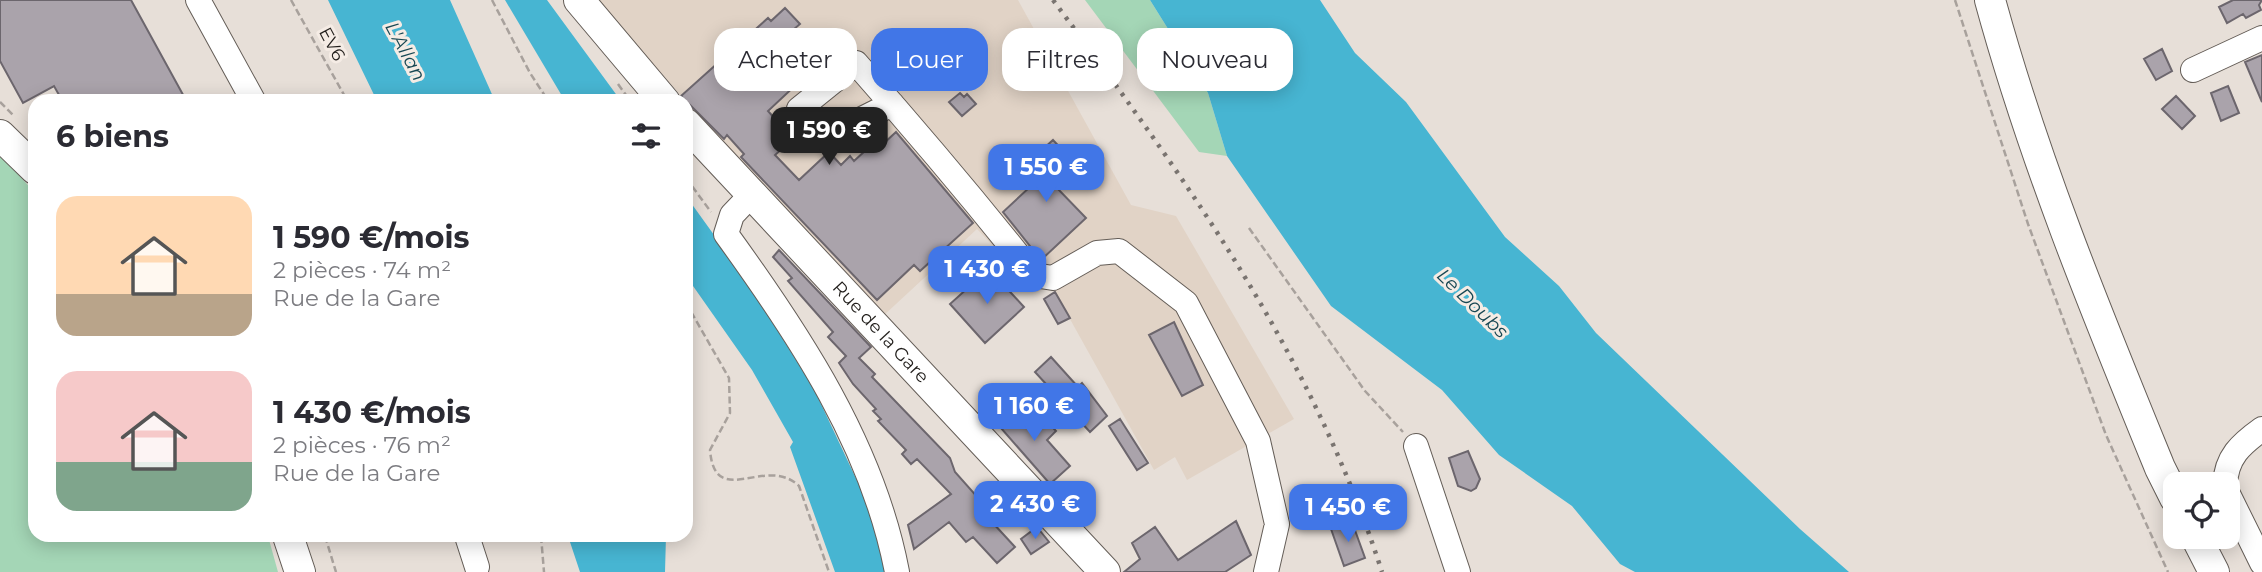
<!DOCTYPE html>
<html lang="fr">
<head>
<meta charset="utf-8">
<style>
	:root { --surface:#fff; --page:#f2f2f3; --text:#2b2b33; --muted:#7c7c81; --accent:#4176e7 }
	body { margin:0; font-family:Montserrat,sans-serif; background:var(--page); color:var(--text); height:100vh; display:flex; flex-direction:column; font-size:26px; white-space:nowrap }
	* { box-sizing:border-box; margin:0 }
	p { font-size:23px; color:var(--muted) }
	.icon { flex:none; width:38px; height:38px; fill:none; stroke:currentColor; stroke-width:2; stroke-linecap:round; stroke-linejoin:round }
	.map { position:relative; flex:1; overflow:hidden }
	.side { position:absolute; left:28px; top:94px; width:665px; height:448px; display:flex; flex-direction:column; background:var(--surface); border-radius:21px; box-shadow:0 4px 18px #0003 }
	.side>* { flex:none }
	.guide { position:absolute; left:714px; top:28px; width:665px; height:63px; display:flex; gap:14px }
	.fabs { position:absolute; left:2163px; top:472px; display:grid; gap:14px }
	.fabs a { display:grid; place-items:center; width:77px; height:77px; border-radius:14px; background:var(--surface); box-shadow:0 4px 18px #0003; font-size:35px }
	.price { position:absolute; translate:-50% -60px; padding:0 16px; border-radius:14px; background:var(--accent); color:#fff; font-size:23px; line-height:46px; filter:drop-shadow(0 2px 4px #0008) }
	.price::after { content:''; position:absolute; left:50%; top:42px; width:21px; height:16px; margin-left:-10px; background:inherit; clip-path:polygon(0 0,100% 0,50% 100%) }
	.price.selected { background:#222; color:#fff }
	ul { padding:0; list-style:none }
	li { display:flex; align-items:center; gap:21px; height:175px; padding:0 28px }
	li span { display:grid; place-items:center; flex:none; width:196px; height:140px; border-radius:21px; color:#555 }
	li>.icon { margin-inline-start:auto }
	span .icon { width:84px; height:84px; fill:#fffc; stroke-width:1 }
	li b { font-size:30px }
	h2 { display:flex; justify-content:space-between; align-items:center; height:84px; padding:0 28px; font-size:30px }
	.chip { padding:0 24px; border-radius:21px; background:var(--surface); box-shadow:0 4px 18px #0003; font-size:24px; line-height:63px }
	.chip.selected { background:var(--accent); color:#fff }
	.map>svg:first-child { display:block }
	.built { fill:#e1d3c6 }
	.green { fill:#a4d6b6 }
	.water { fill:#47b5d2 }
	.building { fill:#aaa3ab; stroke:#6c666d; stroke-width:2 }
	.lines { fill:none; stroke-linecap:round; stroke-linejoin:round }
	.minor-casing { stroke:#645d57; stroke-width:26 }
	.major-casing { stroke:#645d57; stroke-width:32 }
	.path { stroke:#a8a19c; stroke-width:2.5; stroke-dasharray:7 3.5; stroke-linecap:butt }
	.minor { stroke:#fff; stroke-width:24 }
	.major { stroke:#fff; stroke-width:30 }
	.rail { stroke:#7a7470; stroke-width:4.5; stroke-dasharray:3.5 7; stroke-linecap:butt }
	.labels { text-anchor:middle; stroke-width:6; stroke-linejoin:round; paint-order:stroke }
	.street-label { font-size:18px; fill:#201d1a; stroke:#f5ece5 }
	.water-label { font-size:19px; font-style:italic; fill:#174753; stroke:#f5ece5 }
</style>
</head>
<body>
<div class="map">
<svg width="2262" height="572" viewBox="0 0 2262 572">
	<rect width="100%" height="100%" fill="#e7dfd8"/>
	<path class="built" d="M 597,0 L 1018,0 L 1131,205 L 1176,216 L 1294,419 L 1187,480 L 1175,457 L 1154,470 L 1051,285 L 1037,292 L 977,229 L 882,317 L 761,187 Z"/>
	<path class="green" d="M 1085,0 L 1150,0 L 1208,93 L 1227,156 L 1199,152 Z
		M 0,154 L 35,193 L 35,536 L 268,536 L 278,572 L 0,572 Z"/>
	<path class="water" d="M 328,0 L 450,0 L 495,101 L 377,101 Z
		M 505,0 L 547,0 L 621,101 L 565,101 Z
		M 1150,0 L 1320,0 L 1355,53 L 1406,102 L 1505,237 L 1559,286 L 1596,333 L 1800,529 L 1849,572 L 1635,572 L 1620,564 L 1572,506 L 1499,455 L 1442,390 L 1331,306 L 1227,156 L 1208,93 Z
		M 686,196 L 745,278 L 814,389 L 868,504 L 885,572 L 835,572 L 790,447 L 793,442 L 752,370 L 686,276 Z
		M 568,536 L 666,536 L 665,572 L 580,572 Z"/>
	<path class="building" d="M 0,0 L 131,0 L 187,102 L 63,102 L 54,86 L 23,103 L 0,61 Z
		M 2233,0 L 2262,0 L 2259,5 L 2261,10 L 2246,18 L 2243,14 L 2227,23 L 2219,7 Z
		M 785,8 L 800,24 L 786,36 L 815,67 L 768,111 L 793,139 L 775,155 L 799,180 L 829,152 L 841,165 L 850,156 L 854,161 L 877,140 L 882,145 L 896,132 L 973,223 L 920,271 L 914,265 L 877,300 L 741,157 L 744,154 L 727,135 L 724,139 L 681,96 L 768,18 L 771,21 Z
		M 2162,49 L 2172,71 L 2156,80 L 2144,59 Z
		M 2262,55 L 2262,102 L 2245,62 Z
		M 2228,86 L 2239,113 L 2221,121 L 2211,93 Z
		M 960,93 L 964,97 L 967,94 L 976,104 L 962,116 L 949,102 Z
		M 2176,96 L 2195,116 L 2182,129 L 2162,109 Z
		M 1053,140 L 1077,166 L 1056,187 L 1086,218 L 1041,260 L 1003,212 L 1044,174 L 1031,160 Z
		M 779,250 L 871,347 L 859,358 L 875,374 L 872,377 L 950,458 L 955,472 L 995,517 L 992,522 L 1015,547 L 997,563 L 973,537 L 966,542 L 949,522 L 914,549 L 908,525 L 951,494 L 917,459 L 911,464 L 902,454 L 906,450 L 878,421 L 881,419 L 873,411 L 876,409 L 853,384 L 839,363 L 846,356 L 828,337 L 833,332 L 788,281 L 792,278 L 773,257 Z
		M 989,269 L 1024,307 L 985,343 L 950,304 Z
		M 1055,292 L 1070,318 L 1058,324 L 1044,299 Z
		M 1174,322 L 1203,385 L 1182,396 L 1149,335 Z
		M 1051,357 L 1078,387 L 1082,383 L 1107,416 L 1090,432 L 1035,372 Z
		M 1011,405 L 1032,427 L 1043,417 L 1056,431 L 1047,440 L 1070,466 L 1050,484 L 994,420 Z
		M 1120,419 L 1148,463 L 1137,470 L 1109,426 Z
		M 1468,451 L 1480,479 L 1476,488 L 1471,491 L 1458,486 L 1449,458 Z
		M 1236,521 L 1251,555 L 1225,572 L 1124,572 L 1140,559 L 1132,543 L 1155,527 L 1178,560 Z
		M 1352,522 L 1365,558 L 1344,566 L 1331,529 Z
		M 1037,527 L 1049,542 L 1031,554 L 1021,539 Z"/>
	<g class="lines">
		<g class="minor-casing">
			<path id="minor" d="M 198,0 L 254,102
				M 2193,70 L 2262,38
				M 892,104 L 838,131 L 799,109 L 856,63 C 917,132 977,203 1034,275 L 1053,278 L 1097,253 L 1119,251 L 1186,303 L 1258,441 L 1277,524 L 1266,572
				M 752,194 L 732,215 L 726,234 C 800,336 873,446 897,572
				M 1416,446 L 1458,572
				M 2225,485 C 2226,457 2241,444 2262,429
				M 2228,494 L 2262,563
				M 467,536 L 477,567"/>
		</g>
		<g class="major-casing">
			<g id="major">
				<path d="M 579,0 L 665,102"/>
				<path d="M 1990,0 C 2034,161 2097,314 2160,468 L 2175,498"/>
				<path id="s1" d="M 686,124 L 1105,572"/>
				<path d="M 0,135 L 35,169"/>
				<path d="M 288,536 L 300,572"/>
				<path d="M 2196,537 L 2214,572"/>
			</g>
		</g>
		<path class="path" d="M 291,0 L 348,102
			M 492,0 L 530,73 L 549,102
			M 1955,0 L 2028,224 L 2106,435 L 2168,572
			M 618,84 L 631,102
			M 0,102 L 13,115
			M 686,178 L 711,212
			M 1249,228 L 1365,391 L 1403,432
			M 686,303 L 729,378 L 730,413 L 710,450 C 715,511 766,454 799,486 L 829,572
			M 325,536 L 336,572
			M 541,536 L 544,572"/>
		<use href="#minor" class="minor"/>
		<use href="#major" class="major"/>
		<path class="rail" d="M 1053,0 C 1189,183 1311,352 1382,572"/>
	</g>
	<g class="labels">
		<g class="street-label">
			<text transform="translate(332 44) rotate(62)" y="6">EV6</text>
			<text dy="6" stroke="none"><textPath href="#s1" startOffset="285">Rue de la Gare</textPath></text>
		</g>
		<g class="water-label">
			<text transform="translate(406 51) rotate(62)" y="7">L'Allan</text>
			<text transform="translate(1473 303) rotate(44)" y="7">Le Doubs</text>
		</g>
	</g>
</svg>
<div class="fabs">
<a><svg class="icon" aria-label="locate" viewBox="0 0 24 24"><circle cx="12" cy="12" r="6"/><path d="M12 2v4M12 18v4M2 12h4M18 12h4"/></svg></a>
</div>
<b class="price selected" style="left:829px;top:167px">1 590 €</b>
<b class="price" style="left:1046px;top:204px">1 550 €</b>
<b class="price" style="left:987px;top:306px">1 430 €</b>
<b class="price" style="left:1034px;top:443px">1 160 €</b>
<b class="price" style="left:1035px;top:541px">2 430 €</b>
<b class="price" style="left:1348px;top:544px">1 450 €</b>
<div class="guide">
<a class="chip">Acheter</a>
<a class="chip selected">Louer</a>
<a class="chip">Filtres</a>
<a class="chip">Nouveau</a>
</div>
<section class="side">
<h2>6 biens<svg class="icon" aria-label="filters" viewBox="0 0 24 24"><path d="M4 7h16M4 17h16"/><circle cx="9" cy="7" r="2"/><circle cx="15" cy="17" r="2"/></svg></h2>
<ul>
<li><span style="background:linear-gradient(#ffd9b3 70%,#b9a48a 0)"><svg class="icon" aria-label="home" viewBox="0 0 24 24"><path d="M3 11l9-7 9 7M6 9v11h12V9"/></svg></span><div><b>1 590 €/mois</b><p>2 pièces · 74 m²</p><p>Rue de la Gare</p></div></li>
<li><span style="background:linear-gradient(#f6c9c9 65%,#7fa58c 0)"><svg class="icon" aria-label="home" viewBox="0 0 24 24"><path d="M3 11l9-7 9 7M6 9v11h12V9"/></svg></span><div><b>1 430 €/mois</b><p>2 pièces · 76 m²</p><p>Rue de la Gare</p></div></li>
</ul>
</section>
</div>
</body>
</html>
